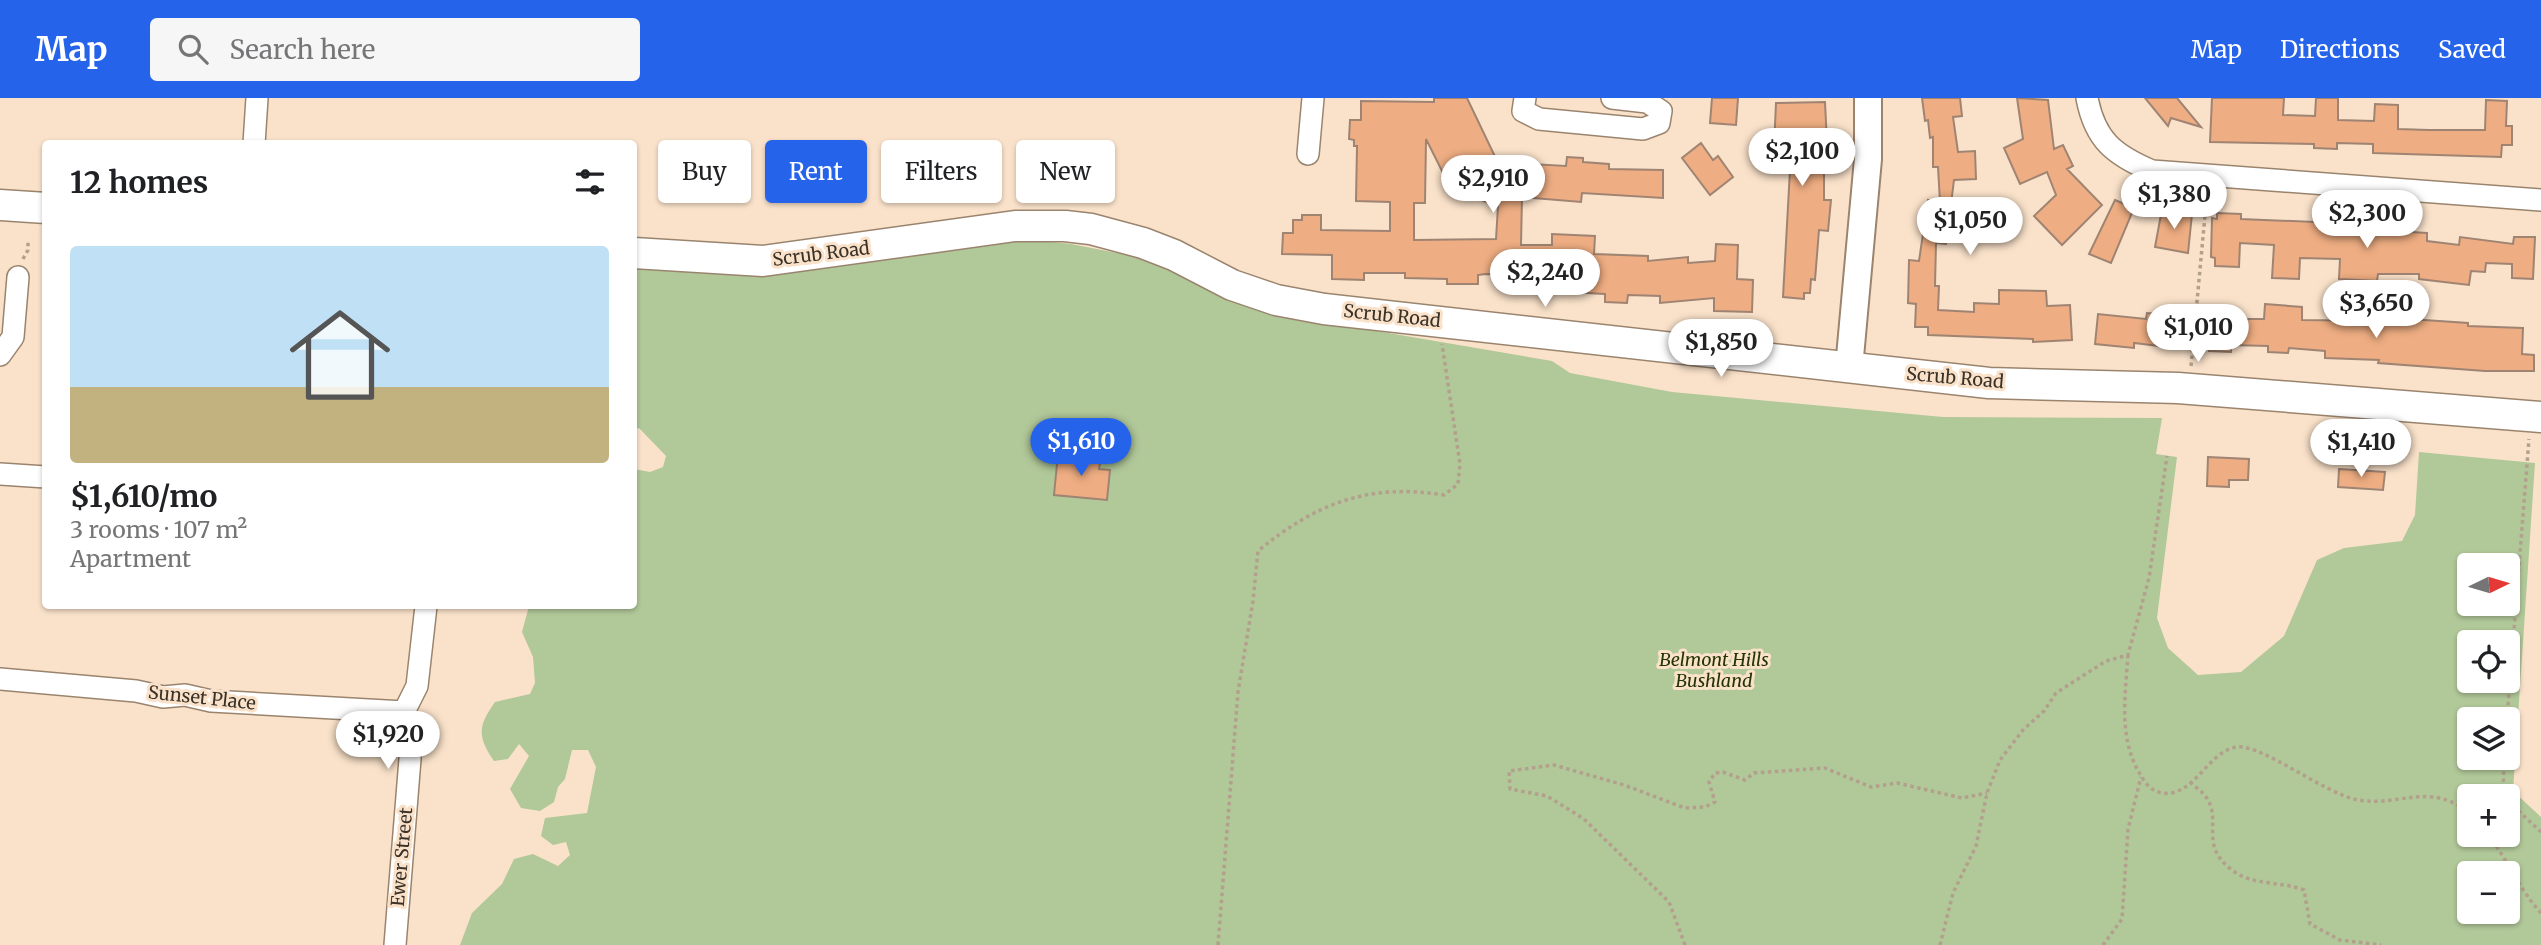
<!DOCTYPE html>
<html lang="en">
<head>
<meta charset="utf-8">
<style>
	:root { --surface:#fff; --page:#f6f6f6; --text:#202124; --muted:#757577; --line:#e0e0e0; --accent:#2563eb }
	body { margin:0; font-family:Merriweather,serif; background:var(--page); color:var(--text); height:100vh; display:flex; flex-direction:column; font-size:26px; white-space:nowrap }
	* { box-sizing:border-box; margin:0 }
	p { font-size:23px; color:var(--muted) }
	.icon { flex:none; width:38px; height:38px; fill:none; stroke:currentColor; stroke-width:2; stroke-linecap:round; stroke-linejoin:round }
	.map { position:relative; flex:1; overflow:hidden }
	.drawer { position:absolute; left:42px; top:42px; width:595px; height:469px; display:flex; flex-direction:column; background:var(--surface); border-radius:7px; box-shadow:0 2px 5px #0004 }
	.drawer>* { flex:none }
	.guide { position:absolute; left:658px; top:42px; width:665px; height:63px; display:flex; gap:14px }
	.needle { width:46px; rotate:85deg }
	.fabs { position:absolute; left:2457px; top:455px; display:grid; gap:14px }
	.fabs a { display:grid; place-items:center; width:63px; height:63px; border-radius:7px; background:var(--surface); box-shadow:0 2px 5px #0004; font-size:35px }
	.price { position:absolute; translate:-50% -60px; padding:0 16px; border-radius:24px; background:#fff; color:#222; font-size:23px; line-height:46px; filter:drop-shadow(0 2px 4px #0008) }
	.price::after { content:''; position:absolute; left:50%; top:42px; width:21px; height:16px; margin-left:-10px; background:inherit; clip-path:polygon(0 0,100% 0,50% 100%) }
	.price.on { background:var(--accent); color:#fff }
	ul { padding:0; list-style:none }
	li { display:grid; align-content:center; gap:14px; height:371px; padding:0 28px }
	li+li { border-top:2px solid var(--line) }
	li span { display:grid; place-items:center; height:217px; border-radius:7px; color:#555 }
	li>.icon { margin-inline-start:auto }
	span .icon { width:126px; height:126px; fill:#fffc; stroke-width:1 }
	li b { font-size:30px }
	h2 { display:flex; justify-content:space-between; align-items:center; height:84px; padding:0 28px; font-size:30px }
	.tag { padding:0 24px; border-radius:7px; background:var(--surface); box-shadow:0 2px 5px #0004; font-size:24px; line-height:63px }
	.tag.on { background:var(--accent); color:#fff }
	header { display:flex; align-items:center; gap:42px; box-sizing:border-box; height:98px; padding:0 35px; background:var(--accent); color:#fff }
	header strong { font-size:33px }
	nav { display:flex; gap:38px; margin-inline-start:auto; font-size:24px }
	.search { width:490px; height:63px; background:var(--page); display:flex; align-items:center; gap:18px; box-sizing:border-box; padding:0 24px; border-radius:7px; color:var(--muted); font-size:26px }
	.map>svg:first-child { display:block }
	.green { fill:#b1c899; fill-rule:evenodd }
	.building { fill:#eead82; stroke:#9f8473; stroke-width:2; fill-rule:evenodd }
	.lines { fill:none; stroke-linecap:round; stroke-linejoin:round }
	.minor-casing { stroke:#9a846e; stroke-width:24 }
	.tertiary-casing { stroke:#9a846e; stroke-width:30 }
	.secondary-casing { stroke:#9a846e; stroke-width:33 }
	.path { stroke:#b2a08d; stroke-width:3.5; stroke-dasharray:3.5 3.5; stroke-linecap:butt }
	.minor { stroke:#fff; stroke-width:21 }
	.tertiary { stroke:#fff; stroke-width:26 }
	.secondary { stroke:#fff; stroke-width:30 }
	.labels { text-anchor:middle; stroke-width:6; stroke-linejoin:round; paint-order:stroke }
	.street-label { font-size:18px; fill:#3a3127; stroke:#fae2ca }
	.park-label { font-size:18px; font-style:italic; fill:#233503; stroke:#fae2ca }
</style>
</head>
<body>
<header>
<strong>Map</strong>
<div class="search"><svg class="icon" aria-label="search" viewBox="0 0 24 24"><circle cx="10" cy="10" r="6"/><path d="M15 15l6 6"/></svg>Search here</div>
<nav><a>Map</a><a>Directions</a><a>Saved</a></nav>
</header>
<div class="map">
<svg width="2541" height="847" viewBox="0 0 2541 847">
	<rect width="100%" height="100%" fill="#fae2ca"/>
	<path class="green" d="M 1016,140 L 1071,146 L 1153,162 L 1359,230 L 1552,263 L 1570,275 L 1672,294 L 1943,319 L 2162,320 L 2156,356 L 2177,359 L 2157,520 L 2168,550 L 2198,577 L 2241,574 L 2284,538 L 2317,462 L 2344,450 L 2402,443 L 2415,417 L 2419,354 L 2535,365 L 2513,693 L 2541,719 L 2541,847 L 460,847 L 472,815 L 502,786 L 514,761 L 533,756 L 558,768 L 570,757 L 566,744 L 553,747 L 541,738 L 545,720 L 587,715 L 596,669 L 588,652 L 572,652 L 565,681 L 558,689 L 554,704 L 540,713 L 521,710 L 510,691 L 529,658 L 519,646 L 508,661 L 494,663 C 477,638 478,628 495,604 L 530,596 L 535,585 L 533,559 L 522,534 L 529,508 L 634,508 L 634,371 L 650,374 L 663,369 L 666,358 L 639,330 L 634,332 L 634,168 ZM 2469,467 L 2508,467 L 2508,506 L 2469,506 ZM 2469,544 L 2508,544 L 2508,583 L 2469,583 ZM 2469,621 L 2508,621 L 2508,660 L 2469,660 ZM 2469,698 L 2508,698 L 2508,737 L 2469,737 ZM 2469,775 L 2508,775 L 2508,814 L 2469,814 Z"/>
	<path class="building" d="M 1434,0 L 1467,0 L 1500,69 L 1530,70 L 1531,66 L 1566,68 L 1567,59 L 1583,60 L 1583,64 L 1609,66 L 1609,71 L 1663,72 L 1663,100 L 1582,95 L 1581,104 L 1522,99 L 1521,147 L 1552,147 L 1552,136 L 1595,138 L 1594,156 L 1648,158 L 1648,163 L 1688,159 L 1688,165 L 1715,163 L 1716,146 L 1738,147 L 1737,181 L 1753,182 L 1752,214 L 1714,213 L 1714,200 L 1660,205 L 1660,198 L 1628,197 L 1627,205 L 1605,204 L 1605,196 L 1549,193 L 1550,178 L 1485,176 L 1478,177 L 1478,186 L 1447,186 L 1447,181 L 1405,180 L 1405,175 L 1364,175 L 1364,182 L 1332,181 L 1332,157 L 1282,156 L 1283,135 L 1293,135 L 1293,122 L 1302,122 L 1302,117 L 1321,117 L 1321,132 L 1390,133 L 1390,104 L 1356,103 L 1357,48 L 1354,48 L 1354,42 L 1349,41 L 1350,22 L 1361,22 L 1361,3 L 1434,4 ZM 1426,41 L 1451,91 L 1498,108 L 1496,141 L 1414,142 L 1414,105 L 1425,105 Z
		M 1712,0 L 1738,0 L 1736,27 L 1710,25 Z
		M 1922,0 L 1960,0 L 1962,18 L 1953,19 L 1958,54 L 1975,53 L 1976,81 L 1954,82 L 1946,146 L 1936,145 L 1935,188 L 1939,188 L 1938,212 L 1974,214 L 1974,205 L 1999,206 L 1999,192 L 2046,193 L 2047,208 L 2070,207 L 2072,242 L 2033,244 L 2033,241 L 1928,237 L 1928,229 L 1915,229 L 1916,206 L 1908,205 L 1909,162 L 1919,163 L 1928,102 L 1940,104 L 1938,69 L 1933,69 L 1933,39 L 1930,40 L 1928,22 L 1925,23 Z
		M 2017,0 L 2048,2 L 2054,51 L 2063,47 L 2073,68 L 2067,71 L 2102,107 L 2062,147 L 2034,118 L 2056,97 L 2047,74 L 2020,86 L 2004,50 L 2023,41 Z
		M 2145,0 L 2177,0 L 2201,29 L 2171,20 L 2168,28 Z
		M 2212,0 L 2284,0 L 2283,17 L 2315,18 L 2316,0 L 2338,0 L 2338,22 L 2374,23 L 2375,6 L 2398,7 L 2398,31 L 2429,32 L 2485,32 L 2486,2 L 2507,3 L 2506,28 L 2512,28 L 2512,47 L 2502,47 L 2501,59 L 2373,55 L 2373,46 L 2337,45 L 2337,51 L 2314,50 L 2314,46 L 2210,44 Z
		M 1825,4 L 1828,66 L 1824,66 L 1824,102 L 1831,102 L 1828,133 L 1819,132 L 1815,182 L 1811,181 L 1810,195 L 1804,195 L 1804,201 L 1783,199 L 1790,72 L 1773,72 L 1776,5 Z
		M 1701,45 L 1713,62 L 1718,58 L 1733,79 L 1710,97 L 1682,60 Z
		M 2115,102 L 2134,110 L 2111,165 L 2089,156 Z
		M 2162,111 L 2192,116 L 2188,155 L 2155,149 Z
		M 2217,115 L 2241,116 L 2241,121 L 2410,128 L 2410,134 L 2427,135 L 2427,143 L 2459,147 L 2460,139 L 2513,146 L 2514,139 L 2535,139 L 2533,181 L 2512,180 L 2512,166 L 2486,165 L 2485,174 L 2471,173 L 2469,187 L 2419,181 L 2419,176 L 2378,176 L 2377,183 L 2339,181 L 2340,161 L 2300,160 L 2299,181 L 2272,180 L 2274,147 L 2240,145 L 2239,169 L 2215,168 L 2215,160 L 2211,159 L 2212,120 L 2217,121 Z
		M 2265,206 L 2302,209 L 2302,222 L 2380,223 L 2380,219 L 2468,225 L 2468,228 L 2523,230 L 2522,256 L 2534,257 L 2534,273 L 2485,273 L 2378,265 L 2379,262 L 2325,260 L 2325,253 L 2289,250 L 2288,255 L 2268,254 L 2268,248 L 2231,247 L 2231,254 L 2209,253 L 2210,210 L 2232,211 L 2232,221 L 2264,221 Z
		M 2147,215 L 2182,218 L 2179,246 L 2159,244 L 2158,248 L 2134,245 L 2134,250 L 2095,246 L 2098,216 L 2146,221 Z
		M 1073,355 L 1088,357 L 1087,363 L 1100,365 L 1099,371 L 1110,372 L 1107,402 L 1054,397 L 1058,356 L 1073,358 Z
		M 2208,359 L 2249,361 L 2248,382 L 2229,382 L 2229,389 L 2207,388 Z
		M 2339,371 L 2385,374 L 2383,392 L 2338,389 Z"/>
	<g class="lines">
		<g class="minor-casing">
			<path id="minor" d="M 1525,0 L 1523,13 L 1539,21 L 1643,31 L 1659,25 L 1661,13 L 1647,4 L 1612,0
				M 2087,0 C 2095,42 2114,57 2152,73 L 2541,102
				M 254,46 L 257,0
				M 1308,56 L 1313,0
				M 0,257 L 13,239 L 18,179
				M 0,376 L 46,379
				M 0,581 L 136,593 L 163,599 L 185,597 L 211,603 L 404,614
				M 395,847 L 410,661 L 410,635 L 404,614 L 417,588 L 426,508"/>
		</g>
		<g class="tertiary-casing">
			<path id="tertiary" d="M 1849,270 L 1868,61 L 1868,0"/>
		</g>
		<g class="secondary-casing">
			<path id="secondary" d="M 0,107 L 46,110
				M 634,155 L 763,163 L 1015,128 L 1065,128 L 1091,131 L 1143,145 L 1174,157 L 1232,187 L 1276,202 L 1324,211 L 1989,285 L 2178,290 L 2541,319"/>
		</g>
		<path class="path" d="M 23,161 L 28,152 L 28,144
			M 2191,268 L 2207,96
			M 2128,557 C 2125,601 2117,647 2146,685 C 2153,695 2167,698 2178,693 C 2200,684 2213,652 2237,649 C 2262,646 2325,696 2358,702 C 2400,709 2430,683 2469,715
			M 2507,621 L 2529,341
			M 2190,684 C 2195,689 2202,693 2206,699 C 2223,722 2198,747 2232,772 C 2252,788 2281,783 2304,792 L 2310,826 L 2340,842 L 2381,847
			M 2503,698 L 2504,660
			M 2508,703 L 2541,734
			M 2488,737 C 2508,762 2519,791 2541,815
			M 1218,847 L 1238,594 L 1253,503 L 1258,453 C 1316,405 1369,385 1444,397 L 1458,386 L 1460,366 L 1442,246
			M 1685,847 L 1669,804 L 1584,721 L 1547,698 L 1510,691 L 1509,673 L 1554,667 L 1624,687 L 1685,710 L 1705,709 L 1715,704 L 1709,684 L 1715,675 L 1723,674 L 1745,682 L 1754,675 L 1825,670 L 1871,689 L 1897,685 L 1962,700 L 1987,695
			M 1940,847 L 1953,795 L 1976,748 L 1987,695 L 2000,662 L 2023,632 L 2044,613 L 2056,595 L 2106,563 L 2128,557 L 2149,480 L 2167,358
			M 2103,847 L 2122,821 L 2128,731 L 2141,679"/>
		<use href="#minor" class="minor"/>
		<use href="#tertiary" class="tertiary"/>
		<use href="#secondary" class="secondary"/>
	</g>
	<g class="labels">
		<g class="street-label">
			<text transform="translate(821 156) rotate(-7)" y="6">Scrub Road</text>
			<text transform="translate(1392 218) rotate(6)" y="6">Scrub Road</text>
			<text transform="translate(1955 280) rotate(5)" y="6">Scrub Road</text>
			<text transform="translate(202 600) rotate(6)" y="6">Sunset Place</text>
			<text transform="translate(402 759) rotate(-85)" y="6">Ewer Street</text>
		</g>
		<g class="park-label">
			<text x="1714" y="568">Belmont Hills<tspan x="1714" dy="21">Bushland</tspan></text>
		</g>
	</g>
</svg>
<div class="fabs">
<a><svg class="needle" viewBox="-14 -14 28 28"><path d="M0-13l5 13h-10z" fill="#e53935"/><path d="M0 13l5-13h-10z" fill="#757577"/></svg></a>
<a><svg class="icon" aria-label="locate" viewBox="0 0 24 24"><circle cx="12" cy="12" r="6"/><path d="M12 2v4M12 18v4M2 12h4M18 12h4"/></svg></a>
<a><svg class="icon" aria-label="layers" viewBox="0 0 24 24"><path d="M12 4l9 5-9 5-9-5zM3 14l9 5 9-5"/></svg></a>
<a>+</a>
<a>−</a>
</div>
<b class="price" style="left:1802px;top:90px">$2,100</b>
<b class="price" style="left:1493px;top:117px">$2,910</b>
<b class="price" style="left:2174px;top:133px">$1,380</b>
<b class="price" style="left:2367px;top:152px">$2,300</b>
<b class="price" style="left:1970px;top:159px">$1,050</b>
<b class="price" style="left:1545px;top:211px">$2,240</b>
<b class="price" style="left:2376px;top:242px">$3,650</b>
<b class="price" style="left:2198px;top:266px">$1,010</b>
<b class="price" style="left:1721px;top:281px">$1,850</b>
<b class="price on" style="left:1081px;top:380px">$1,610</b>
<b class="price" style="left:2361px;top:381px">$1,410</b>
<b class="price" style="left:388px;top:673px">$1,920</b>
<div class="guide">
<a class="tag">Buy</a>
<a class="tag on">Rent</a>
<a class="tag">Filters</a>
<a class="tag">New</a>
</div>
<section class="drawer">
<h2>12 homes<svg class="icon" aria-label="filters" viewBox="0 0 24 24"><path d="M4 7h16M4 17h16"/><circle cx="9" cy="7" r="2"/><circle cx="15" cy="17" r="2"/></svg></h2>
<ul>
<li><span style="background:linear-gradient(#bfe0f5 65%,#c2b280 0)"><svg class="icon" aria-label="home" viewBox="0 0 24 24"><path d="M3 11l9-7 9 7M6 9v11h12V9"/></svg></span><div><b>$1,610/mo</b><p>3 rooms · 107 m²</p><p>Apartment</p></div></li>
</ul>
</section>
</div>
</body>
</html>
